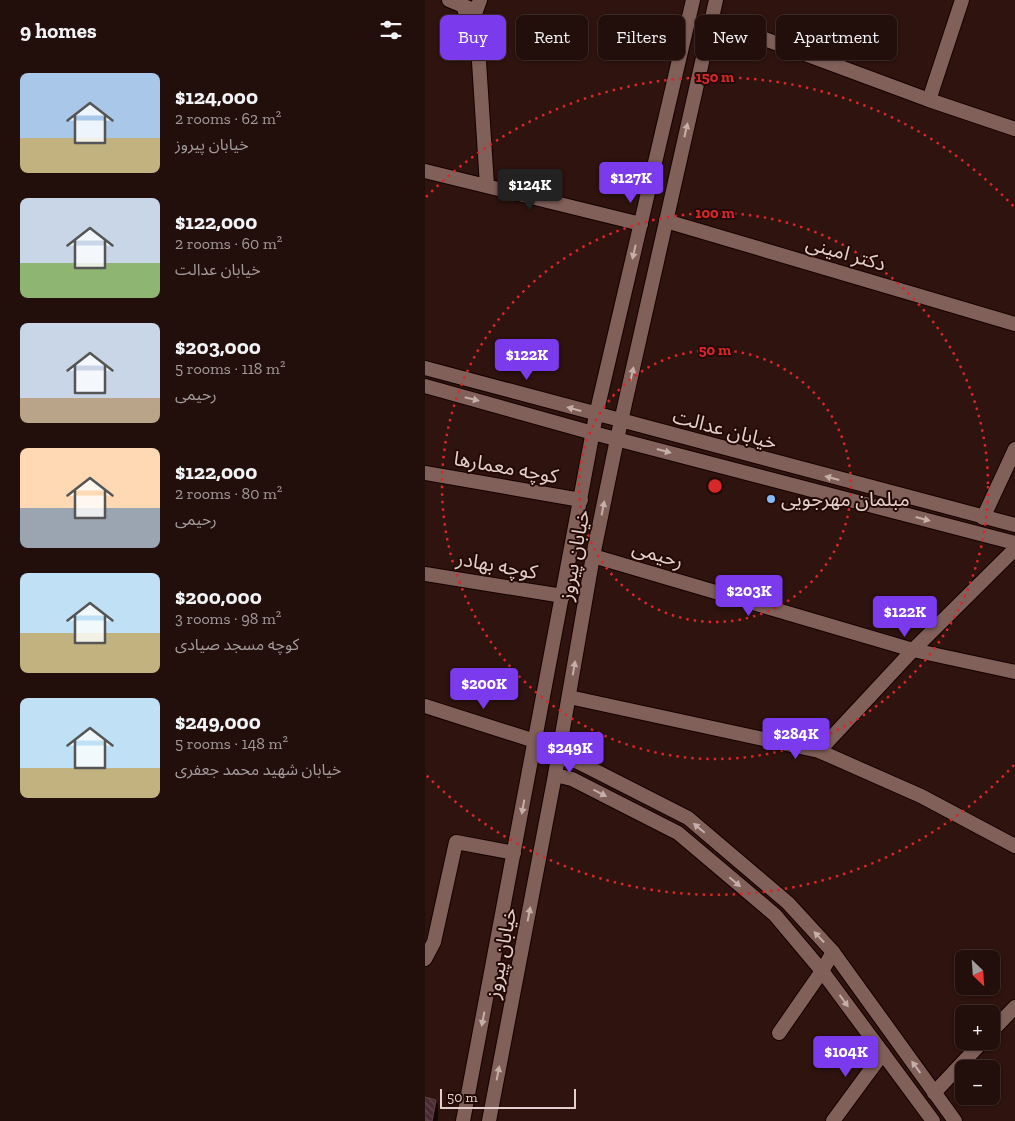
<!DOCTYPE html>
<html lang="en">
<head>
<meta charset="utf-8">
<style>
	:root { --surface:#220e0a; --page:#2a1713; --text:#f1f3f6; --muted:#a29c9c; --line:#3f2e2b; --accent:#7c3aed }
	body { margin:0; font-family:"Zilla Slab","Noto Sans Arabic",serif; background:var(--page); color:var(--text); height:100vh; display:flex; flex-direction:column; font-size:19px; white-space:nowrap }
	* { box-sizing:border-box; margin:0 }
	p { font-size:16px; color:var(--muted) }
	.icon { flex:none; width:28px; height:28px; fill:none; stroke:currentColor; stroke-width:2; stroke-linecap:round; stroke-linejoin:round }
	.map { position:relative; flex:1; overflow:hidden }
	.panel { display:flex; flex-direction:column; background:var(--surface); width:425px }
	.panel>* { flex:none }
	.guide { position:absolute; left:15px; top:15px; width:475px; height:45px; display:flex; gap:10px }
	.needle { width:32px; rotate:155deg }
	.controls { position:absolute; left:530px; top:950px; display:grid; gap:10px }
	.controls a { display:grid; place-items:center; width:45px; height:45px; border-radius:8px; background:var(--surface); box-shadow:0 1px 4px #0004,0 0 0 1px var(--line); font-size:25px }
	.scale { position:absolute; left:15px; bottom:12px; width:136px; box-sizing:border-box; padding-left:5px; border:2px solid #e3cfcb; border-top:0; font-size:14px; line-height:18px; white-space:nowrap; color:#e3cfcb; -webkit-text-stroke:4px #240a06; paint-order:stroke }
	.price { position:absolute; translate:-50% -42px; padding:0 11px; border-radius:5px; background:var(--accent); color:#fff; font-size:16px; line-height:32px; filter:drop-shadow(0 1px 2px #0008) }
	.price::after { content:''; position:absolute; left:50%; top:30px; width:15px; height:11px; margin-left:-8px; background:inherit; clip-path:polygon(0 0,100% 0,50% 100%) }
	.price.active { background:#222; color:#fff }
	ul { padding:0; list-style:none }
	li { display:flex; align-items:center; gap:15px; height:125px; padding:0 20px }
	li span { display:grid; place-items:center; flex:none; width:140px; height:100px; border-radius:8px; color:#555 }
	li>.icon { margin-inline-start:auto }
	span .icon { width:60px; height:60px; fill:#fffc; stroke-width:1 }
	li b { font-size:21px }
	h2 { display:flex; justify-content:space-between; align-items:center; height:60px; padding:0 20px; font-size:21px }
	.chip { padding:0 18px; border-radius:8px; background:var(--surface); box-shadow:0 1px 4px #0004,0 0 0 1px var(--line); font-size:18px; line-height:45px }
	.chip.active { background:var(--accent); color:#fff }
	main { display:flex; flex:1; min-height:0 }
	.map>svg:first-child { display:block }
	.building { fill:url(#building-back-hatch); stroke:#604148; filter:url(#shadow) }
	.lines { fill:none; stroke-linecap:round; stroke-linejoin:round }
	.minor-casing { stroke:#140100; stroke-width:16 }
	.tertiary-casing { stroke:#140100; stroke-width:16 }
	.secondary-casing { stroke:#140100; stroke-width:16 }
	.minor { stroke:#816059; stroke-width:14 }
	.tertiary { stroke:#816059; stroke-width:14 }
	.secondary { stroke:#816059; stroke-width:14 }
	.oneway { fill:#c6aea9 }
	.ring { fill:none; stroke:#d62828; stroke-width:2.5; stroke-dasharray:2.5 5 }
	.poi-dot { fill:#86bbfb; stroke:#240a06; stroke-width:2 }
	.labels { text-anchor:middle; stroke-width:4; stroke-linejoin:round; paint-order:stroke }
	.street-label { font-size:20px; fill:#e3cfcb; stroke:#240a06 }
	.poi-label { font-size:20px; fill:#e3cfcb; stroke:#240a06; text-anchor:start }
	.centre { fill:#d62828; stroke:#240a06; stroke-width:2.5 }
	.ring-label { font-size:15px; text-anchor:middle; font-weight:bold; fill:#d62828; stroke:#240a06; stroke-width:4; stroke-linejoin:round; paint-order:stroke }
</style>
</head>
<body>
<main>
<section class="panel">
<h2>9 homes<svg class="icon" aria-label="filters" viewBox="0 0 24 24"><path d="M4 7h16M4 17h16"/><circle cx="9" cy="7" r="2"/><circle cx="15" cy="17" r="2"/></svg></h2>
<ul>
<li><span style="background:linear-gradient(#a9c7e8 65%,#c2b280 0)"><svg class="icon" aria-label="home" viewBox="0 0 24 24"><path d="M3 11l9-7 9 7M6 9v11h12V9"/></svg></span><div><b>$124,000</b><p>2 rooms · 62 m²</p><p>خیابان پیروز</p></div></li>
<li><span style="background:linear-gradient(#c9d6e8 65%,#8fb573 0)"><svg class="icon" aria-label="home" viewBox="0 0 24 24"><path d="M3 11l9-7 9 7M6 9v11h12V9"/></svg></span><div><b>$122,000</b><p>2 rooms · 60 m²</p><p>خیابان عدالت</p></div></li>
<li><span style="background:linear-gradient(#c9d6e8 75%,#b9a48a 0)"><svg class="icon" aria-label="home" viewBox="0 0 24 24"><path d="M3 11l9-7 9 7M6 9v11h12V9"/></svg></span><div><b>$203,000</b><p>5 rooms · 118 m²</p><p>رحیمی</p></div></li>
<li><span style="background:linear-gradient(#ffd9b3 60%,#9aa5b1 0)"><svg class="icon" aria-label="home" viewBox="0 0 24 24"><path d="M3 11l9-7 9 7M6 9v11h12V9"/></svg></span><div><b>$122,000</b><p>2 rooms · 80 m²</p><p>رحیمی</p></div></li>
<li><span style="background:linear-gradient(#bfe0f5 60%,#c2b280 0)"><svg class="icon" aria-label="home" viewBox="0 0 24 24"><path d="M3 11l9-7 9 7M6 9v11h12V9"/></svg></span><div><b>$200,000</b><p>3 rooms · 98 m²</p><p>کوچه مسجد صیادی</p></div></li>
<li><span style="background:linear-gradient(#bfe0f5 70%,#c2b280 0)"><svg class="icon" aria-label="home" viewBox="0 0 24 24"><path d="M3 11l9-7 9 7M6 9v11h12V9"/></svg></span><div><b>$249,000</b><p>5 rooms · 148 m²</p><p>خیابان شهید محمد جعفری</p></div></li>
</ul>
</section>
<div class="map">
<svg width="590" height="1121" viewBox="0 0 590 1121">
	<defs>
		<pattern id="building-back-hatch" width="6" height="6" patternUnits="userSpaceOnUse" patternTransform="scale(1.25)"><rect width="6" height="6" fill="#482a31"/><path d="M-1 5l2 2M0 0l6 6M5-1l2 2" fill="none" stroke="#62484e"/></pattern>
		<filter id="shadow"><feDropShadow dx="4.5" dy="4.5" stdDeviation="0" flood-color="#0009"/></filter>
	</defs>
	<rect width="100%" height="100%" fill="#2e130e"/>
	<path class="building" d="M 0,1097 L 11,1100 L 7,1121 L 0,1121 Z"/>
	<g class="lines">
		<g class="minor-casing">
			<path id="minor" d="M 24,0 L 51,11 L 55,0
				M 38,6 L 53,46 L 62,186
				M 286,19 L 504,100 L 590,129
				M 504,100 L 537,0
				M 0,171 L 216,224
				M 241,221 L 590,324
				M 0,473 L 156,500
				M 558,518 L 590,449
				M 168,556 L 488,650 L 590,672
				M 0,574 L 138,596
				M 144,697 L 394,751 L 496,796 L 590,846
				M 0,706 L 110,741
				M 394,751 L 488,650 L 590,549
				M 0,959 L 9,942 L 31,842 L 89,853
				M 566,1032 L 590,1007
				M 354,1033 L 397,971 L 408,952
				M 509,1093 L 558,1041
				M 408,1121 L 458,1053"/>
		</g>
		<g class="tertiary-casing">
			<path id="tertiary" d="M 133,758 L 153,762 L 263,818 L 363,903 L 408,952 L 530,1121
				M 130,775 L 147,779 L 253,833 L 350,915 L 397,971 L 508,1121"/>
		</g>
		<g class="secondary-casing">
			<path id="secondary" d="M 0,368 L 590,525
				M 0,386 L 168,433 L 590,543
				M 38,1121 L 171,415 L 268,0
				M 64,1121 L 130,775 L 168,556 L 192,439 L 291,0"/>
		</g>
		<use href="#minor" class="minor"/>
		<use href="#tertiary" class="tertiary"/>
		<use href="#secondary" class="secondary"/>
	</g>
	<defs><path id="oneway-solid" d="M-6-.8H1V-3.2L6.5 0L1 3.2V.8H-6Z" transform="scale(1.25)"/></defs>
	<g class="oneway">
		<use href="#oneway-solid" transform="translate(261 130) rotate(-77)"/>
		<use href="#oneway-solid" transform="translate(209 252) rotate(103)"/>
		<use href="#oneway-solid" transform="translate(207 374) rotate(-77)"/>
		<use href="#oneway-solid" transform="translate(47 399) rotate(14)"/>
		<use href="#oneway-solid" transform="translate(149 409) rotate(-165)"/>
		<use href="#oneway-solid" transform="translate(239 451) rotate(15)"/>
		<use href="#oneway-solid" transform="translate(407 478) rotate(-165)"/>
		<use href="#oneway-solid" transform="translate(178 508) rotate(-79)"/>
		<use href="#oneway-solid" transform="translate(498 519) rotate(15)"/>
		<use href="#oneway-solid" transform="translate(149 668) rotate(-80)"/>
		<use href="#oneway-solid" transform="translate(175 793) rotate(27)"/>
		<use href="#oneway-solid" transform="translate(98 807) rotate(100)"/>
		<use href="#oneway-solid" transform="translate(274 828) rotate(-140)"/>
		<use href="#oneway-solid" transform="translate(310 882) rotate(40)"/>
		<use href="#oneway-solid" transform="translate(104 914) rotate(-79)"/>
		<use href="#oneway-solid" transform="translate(394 937) rotate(-133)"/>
		<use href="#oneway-solid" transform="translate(419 1001) rotate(54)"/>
		<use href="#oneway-solid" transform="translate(58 1019) rotate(101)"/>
		<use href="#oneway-solid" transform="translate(491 1067) rotate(-126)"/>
		<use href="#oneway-solid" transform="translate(73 1073) rotate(-79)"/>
	</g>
	<g class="ring">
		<circle cx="290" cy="486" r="136"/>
		<circle cx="290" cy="486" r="273"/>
		<path d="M589 765A409 409 0 0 1 1 775M1 197A409 409 0 0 1 589 207"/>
	</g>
	<circle class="poi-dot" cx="346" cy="499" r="5"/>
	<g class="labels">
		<g class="street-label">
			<text transform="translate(421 253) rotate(16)" y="7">دکتر امینی</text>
			<text transform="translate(300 429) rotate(15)" y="7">خیابان عدالت</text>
			<text transform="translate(81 467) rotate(10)" y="7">کوچه معمارها</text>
			<text transform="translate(233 554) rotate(17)" y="7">رحیمی</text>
			<text transform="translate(149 555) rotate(-79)" y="7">خیابان پیروز</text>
			<text transform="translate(72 565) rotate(10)" y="7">کوچه بهادر</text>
			<text transform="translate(76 953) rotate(-79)" y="7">خیابان پیروز</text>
		</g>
		<g class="poi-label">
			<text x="356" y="506">مبلمان مهرجویی</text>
		</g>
	</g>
	<circle cx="290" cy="486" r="8" class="centre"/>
	<g class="ring-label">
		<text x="290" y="82">150 m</text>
		<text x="290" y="218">100 m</text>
		<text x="290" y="355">50 m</text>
	</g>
</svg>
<div class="controls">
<a><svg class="needle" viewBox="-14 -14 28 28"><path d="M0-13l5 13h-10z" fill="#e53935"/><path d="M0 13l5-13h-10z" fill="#a29c9c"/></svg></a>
<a>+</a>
<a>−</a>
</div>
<div class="scale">50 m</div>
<b class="price" style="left:206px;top:204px">$127K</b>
<b class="price active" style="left:105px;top:211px">$124K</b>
<b class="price" style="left:102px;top:381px">$122K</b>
<b class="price" style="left:324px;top:617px">$203K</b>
<b class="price" style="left:480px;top:638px">$122K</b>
<b class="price" style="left:59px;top:710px">$200K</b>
<b class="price" style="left:371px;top:760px">$284K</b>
<b class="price" style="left:145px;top:774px">$249K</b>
<b class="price" style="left:421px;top:1078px">$104K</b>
<div class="guide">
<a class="chip active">Buy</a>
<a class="chip">Rent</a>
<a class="chip">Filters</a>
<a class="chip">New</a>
<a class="chip">Apartment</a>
</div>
</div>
</main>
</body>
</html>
